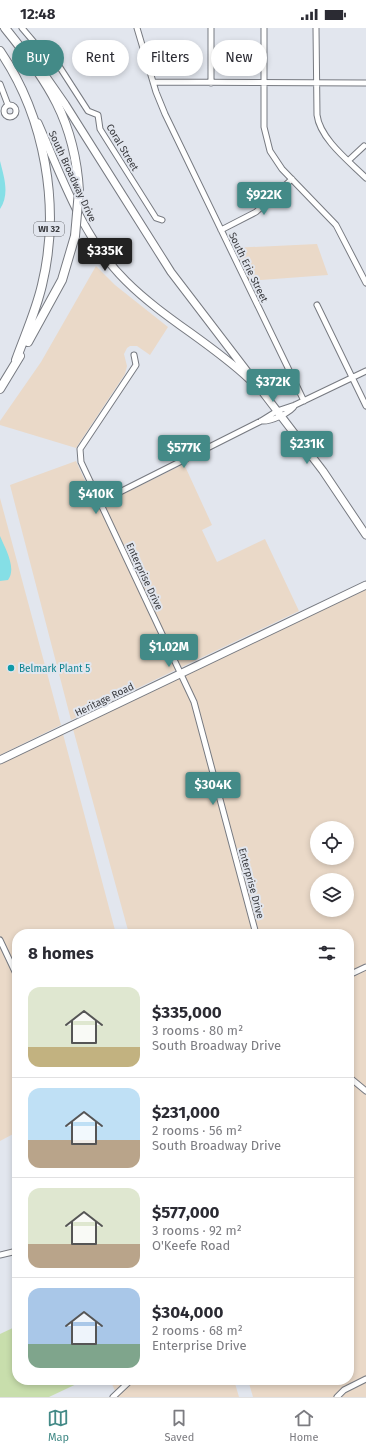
<!DOCTYPE html>
<html lang="en">
<head>
<meta charset="utf-8">
<style>
	:root { --surface:#fff; --page:#f7f7f7; --text:#2b2b33; --muted:#7c7c81; --line:#e1e1e2; --accent:#438a87 }
	body { margin:0; font-family:"Fira Sans",sans-serif; background:var(--page); color:var(--text); height:100vh; display:flex; flex-direction:column; font-size:15px; white-space:nowrap }
	* { box-sizing:border-box; margin:0 }
	p { font-size:13px; color:var(--muted) }
	.icon { flex:none; width:22px; height:22px; fill:none; stroke:currentColor; stroke-width:2; stroke-linecap:round; stroke-linejoin:round }
	.map { position:relative; flex:1; overflow:hidden }
	.side { position:absolute; left:12px; top:901px; width:342px; height:456px; display:flex; flex-direction:column; background:var(--surface); border-radius:16px; box-shadow:0 2px 6px #0003 }
	.side>* { flex:none }
	.guide { position:absolute; left:12px; top:12px; width:342px; height:36px; display:flex; gap:8px }
	.tools { position:absolute; left:310px; top:793px; display:grid; gap:8px }
	.tools a { display:grid; place-items:center; width:44px; height:44px; border-radius:50%; background:var(--surface); box-shadow:0 2px 6px #0003; font-size:20px }
	.price { position:absolute; translate:-50% -34px; padding:0 9px; border-radius:4px; background:var(--accent); color:#fff; font-size:13px; line-height:26px; filter:drop-shadow(0 1px 2px #0008) }
	.price::after { content:''; position:absolute; left:50%; top:24px; width:12px; height:9px; margin-left:-6px; background:inherit; clip-path:polygon(0 0,100% 0,50% 100%) }
	.price.on { background:#222; color:#fff }
	ul { padding:0; list-style:none }
	li { display:flex; align-items:center; gap:12px; height:100px; padding:0 16px }
	li+li { border-top:1px solid var(--line) }
	li span { display:grid; place-items:center; flex:none; width:112px; height:80px; border-radius:12px; color:#555 }
	li>.icon { margin-inline-start:auto }
	span .icon { width:48px; height:48px; fill:#fffc; stroke-width:1 }
	li b { font-size:17px }
	h2 { display:flex; justify-content:space-between; align-items:center; height:48px; padding:0 16px; font-size:17px }
	.pill { padding:0 14px; border-radius:18px; background:var(--surface); box-shadow:0 2px 6px #0003; font-size:14px; line-height:36px }
	.pill.on { background:var(--accent); color:#fff }
	.status { display:flex; justify-content:space-between; align-items:center; height:28px; padding:0 20px; background:var(--surface); direction:ltr }
	.status svg { height:11px; fill:currentColor }
	.menu { display:flex; justify-content:space-around; align-items:center; height:56px; border-top:1px solid var(--line); background:var(--surface); font-size:11px; color:var(--muted) }
	.menu a { display:grid; justify-items:center; gap:2px }
	.menu .on { color:var(--accent) }
	.map>svg:first-child { display:block }
	.industrial { fill:#ead9c8; fill-rule:evenodd }
	.green { fill:#c8deac }
	.water { fill:#85dfe6 }
	.lines { fill:none; stroke-linecap:round; stroke-linejoin:round }
	.minor-casing { stroke:#777a81; stroke-width:7 }
	.secondary-casing { stroke:#777a81; stroke-width:9 }
	.primary-casing { stroke:#777a81; stroke-width:10 }
	.minor { stroke:#fff; stroke-width:5 }
	.secondary { stroke:#fff; stroke-width:7 }
	.primary { stroke:#fff; stroke-width:8 }
	.primary-bridge-casing { stroke:#777a81; stroke-width:10; stroke-linecap:butt }
	.primary-bridge { stroke:#fff; stroke-width:8 }
	.culture-dot { fill:#0f9aa8; stroke:#e2e6ee; stroke-width:1.5 }
	.labels { text-anchor:middle; stroke-width:4; stroke-linejoin:round; paint-order:stroke }
	.shield { fill:#e2e6ee; stroke:#6c6e73; stroke-width:1 }
	.shield-label { font-size:9px; font-weight:bold; fill:#393a3e }
	.street-label { font-size:10px; fill:#393a3e; stroke:#e2e6ee }
	.culture-label { font-size:10px; fill:#0d838f; stroke:#e2e6ee; text-anchor:start }
</style>
</head>
<body>
<div class="status"><b>12:48</b><svg viewBox="0 0 49 12"><path d="M0 12V9h3v3zM5 12V6h3v6zM10 12V3h3v9zM15 12V0h3v12zM26 1h20v11H26zM47 4h2v5h-2z"/></svg></div>
<div class="map">
<svg width="366" height="1369" viewBox="0 0 366 1369">
	<rect width="100%" height="100%" fill="#e2e6ee"/>
	<path class="industrial" d="M 317,216 L 328,247 L 246,253 L 230,220 Z
		M 96,238 L 115,257 L 168,299 L 150,327 L 137,318 L 130,318 L 127,320 L 124,326 L 127,338 L 125,346 L 76,420 L 0,397 L 0,393 L 41,334 Z
		M 76,433 L 97,479 L 184,436 L 212,497 L 202,502 L 217,534 L 265,511 L 299,583 L 71,692 L 10,457 Z
		M 0,470 L 61,697 L 0,727 Z
		M 366,559 L 366,1369 L 253,1369 L 248,1352 L 349,1352 L 349,906 L 129,906 L 73,701 ZM 317,800 L 347,800 L 347,830 L 317,830 ZM 317,852 L 347,852 L 347,882 L 317,882 Z
		M 63,706 L 116,906 L 17,906 L 17,1104 L 0,1113 L 0,736 Z
		M 110,1352 L 234,1352 L 239,1369 L 118,1369 Z"/>
	<path class="green" d="M 17,1298 L 17,1352 L 85,1352 L 49,1369 L 0,1369 L 0,1306 Z"/>
	<path class="water" d="M 0,133 C 4,149 10,166 0,181 Z
		M 0,508 C 5,520 17,540 8,552 L 0,553 Z"/>
	<g class="lines">
		<g class="minor-casing">
			<path id="minor" d="M 22,0 L 39,20 L 59,38 L 88,83 L 98,87 L 100,101 L 156,190 L 162,192
				M 137,0 L 156,64 L 165,86 L 304,373
				M 211,0 L 211,55
				M 264,0 L 264,99 L 270,123 L 282,141 L 336,197 L 366,255
				M 316,0 L 317,87 C 320,111 350,134 366,150
				M 153,54 L 366,55
				M 0,56 L 8,77
				M4 83a6 6 0 1 1 12 0a6 6 0 1 1-12 0Z
				M 349,132 L 364,118
				M 221,202 L 256,184 L 292,151
				M 317,277 L 366,378
				M 134,327 L 136,337 L 80,421 L 81,434 L 194,674 L 256,906
				M 261,393 C 270,394 291,385 295,377
				M 100,474 L 261,393 L 277,383 L 295,377 L 366,343
				M 0,912 L 17,948
				M 349,947 L 366,939
				M 349,1049 L 366,1063
				M 0,1227 L 17,1223
				M 113,1369 L 131,1352
				M 337,1369 L 344,1362 L 366,1351"/>
		</g>
		<g class="secondary-casing">
			<path id="secondary" d="M 40,40 L 65,76 L 171,244 L 323,443 L 366,507
				M 38,95 C 62,149 83,211 126,253 C 163,290 211,315 249,351
				M 0,732 L 366,557"/>
		</g>
		<g class="primary-casing">
			<path id="primary" d="M 5,0 C 48,53 75,93 79,163
				M 0,23 C 45,89 61,179 42,257 C 36,283 25,307 16,332
				M 28,314 L 62,252 L 75,208
				M 0,361 L 20,328"/>
		</g>
		<use href="#minor" class="minor"/>
		<use href="#secondary" class="secondary"/>
		<use href="#primary" class="primary"/>
		<g class="primary-bridge-casing">
			<path id="primary-bridge" d="M 75,208 L 79,163"/>
		</g>
		<use href="#primary-bridge" class="primary-bridge"/>
	</g>
	<circle class="culture-dot" cx="11" cy="640" r="4"/>
	<g class="labels">
		<rect class="shield" x="34" y="194" width="30" height="14" rx="3"/>
		<g class="shield-label">
			<text x="49" y="204">WI 32</text>
		</g>
		<g class="street-label">
			<text transform="translate(123 119) rotate(59)" y="4">Coral Street</text>
			<text transform="translate(73 148) rotate(65)" y="4">South Broadway Drive</text>
			<text transform="translate(249 239) rotate(64)" y="4">South Erie Street</text>
			<text transform="translate(145 548) rotate(65)" y="4">Enterprise Drive</text>
			<text transform="translate(104 671) rotate(-26)" y="4">Heritage Road</text>
			<text transform="translate(252 855) rotate(75)" y="4">Enterprise Drive</text>
		</g>
		<g class="culture-label">
			<text x="19" y="644">Belmark Plant 5</text>
		</g>
	</g>
</svg>
<div class="tools">
<a><svg class="icon" aria-label="locate" viewBox="0 0 24 24"><circle cx="12" cy="12" r="6"/><path d="M12 2v4M12 18v4M2 12h4M18 12h4"/></svg></a>
<a><svg class="icon" aria-label="layers" viewBox="0 0 24 24"><path d="M12 4l9 5-9 5-9-5zM3 14l9 5 9-5"/></svg></a>
</div>
<b class="price" style="left:264px;top:188px">$922K</b>
<b class="price on" style="left:105px;top:244px">$335K</b>
<b class="price" style="left:273px;top:375px">$372K</b>
<b class="price" style="left:307px;top:437px">$231K</b>
<b class="price" style="left:184px;top:441px">$577K</b>
<b class="price" style="left:96px;top:487px">$410K</b>
<b class="price" style="left:169px;top:640px">$1.02M</b>
<b class="price" style="left:213px;top:778px">$304K</b>
<div class="guide">
<a class="pill on">Buy</a>
<a class="pill">Rent</a>
<a class="pill">Filters</a>
<a class="pill">New</a>
</div>
<section class="side">
<h2>8 homes<svg class="icon" aria-label="filters" viewBox="0 0 24 24"><path d="M4 7h16M4 17h16"/><circle cx="9" cy="7" r="2"/><circle cx="15" cy="17" r="2"/></svg></h2>
<ul>
<li><span style="background:linear-gradient(#dfe7d0 75%,#c2b280 0)"><svg class="icon" aria-label="home" viewBox="0 0 24 24"><path d="M3 11l9-7 9 7M6 9v11h12V9"/></svg></span><div><b>$335,000</b><p>3 rooms · 80 m²</p><p>South Broadway Drive</p></div></li>
<li><span style="background:linear-gradient(#bfe0f5 65%,#b9a48a 0)"><svg class="icon" aria-label="home" viewBox="0 0 24 24"><path d="M3 11l9-7 9 7M6 9v11h12V9"/></svg></span><div><b>$231,000</b><p>2 rooms · 56 m²</p><p>South Broadway Drive</p></div></li>
<li><span style="background:linear-gradient(#dfe7d0 70%,#b9a48a 0)"><svg class="icon" aria-label="home" viewBox="0 0 24 24"><path d="M3 11l9-7 9 7M6 9v11h12V9"/></svg></span><div><b>$577,000</b><p>3 rooms · 92 m²</p><p>O'Keefe Road</p></div></li>
<li><span style="background:linear-gradient(#a9c7e8 70%,#7fa58c 0)"><svg class="icon" aria-label="home" viewBox="0 0 24 24"><path d="M3 11l9-7 9 7M6 9v11h12V9"/></svg></span><div><b>$304,000</b><p>2 rooms · 68 m²</p><p>Enterprise Drive</p></div></li>
</ul>
</section>
</div>
<nav class="menu">
<a class="on"><svg class="icon" aria-label="map" viewBox="0 0 24 24"><path d="M3 6l6-2 6 2 6-2v14l-6 2-6-2-6 2zM9 4v14M15 6v14"/></svg>Map</a>
<a><svg class="icon" aria-label="saved" viewBox="0 0 24 24"><path d="M7 4h10v16l-5-4-5 4z"/></svg>Saved</a>
<a><svg class="icon" aria-label="home" viewBox="0 0 24 24"><path d="M3 11l9-7 9 7M6 9v11h12V9"/></svg>Home</a>
</nav>
</body>
</html>
